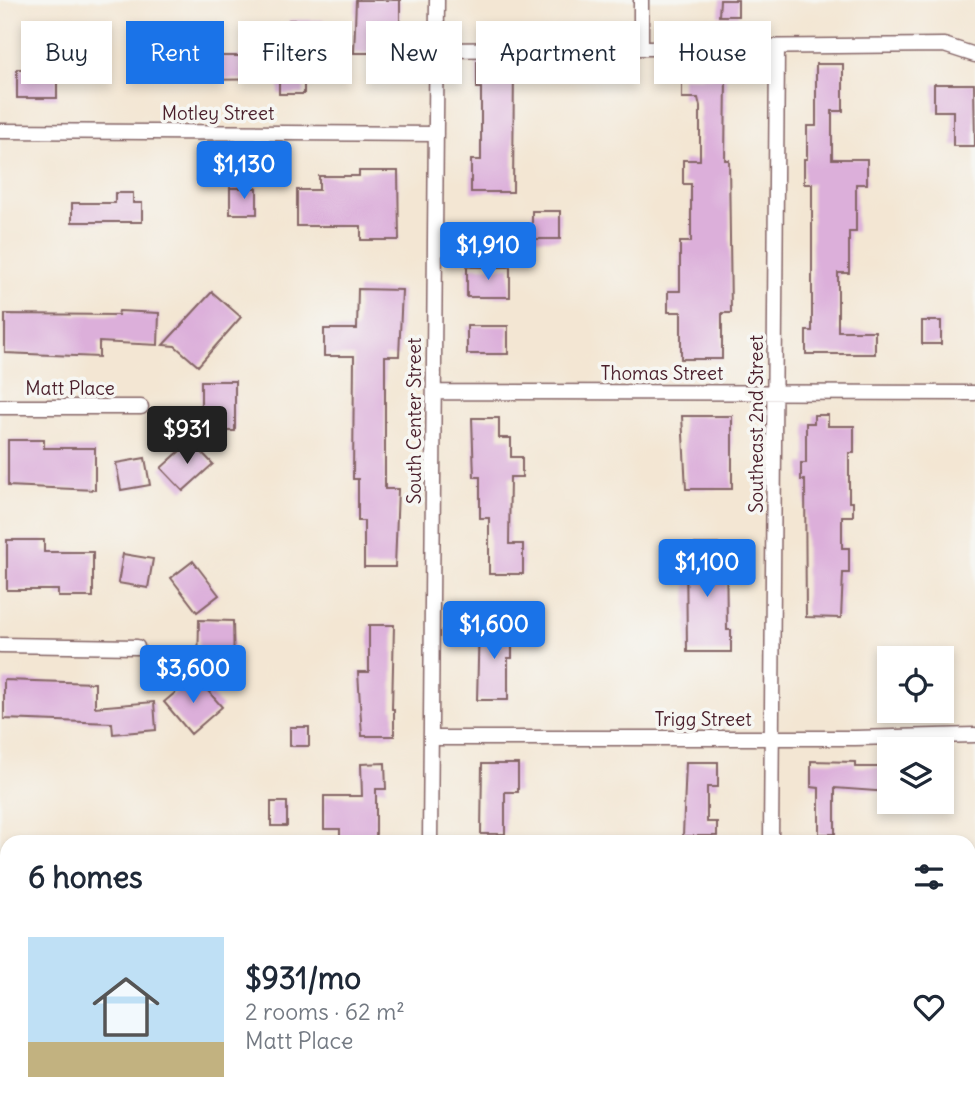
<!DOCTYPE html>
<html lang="en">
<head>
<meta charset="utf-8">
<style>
	:root { --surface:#fff; --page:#f6f6f7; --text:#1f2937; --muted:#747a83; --accent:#1a73e8 }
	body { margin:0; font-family:Delius,sans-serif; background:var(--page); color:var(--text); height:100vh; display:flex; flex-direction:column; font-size:26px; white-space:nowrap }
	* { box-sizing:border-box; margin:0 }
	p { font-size:23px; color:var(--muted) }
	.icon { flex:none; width:38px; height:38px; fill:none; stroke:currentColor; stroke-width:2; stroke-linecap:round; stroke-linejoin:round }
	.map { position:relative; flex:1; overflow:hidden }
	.panel { position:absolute; left:0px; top:835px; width:976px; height:275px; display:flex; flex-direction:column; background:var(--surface); border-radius:21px 21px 0 0; box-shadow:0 4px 10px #0003 }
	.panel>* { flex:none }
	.banner { position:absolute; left:21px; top:21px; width:934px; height:63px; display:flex; gap:14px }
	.controls { position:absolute; left:877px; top:646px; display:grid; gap:14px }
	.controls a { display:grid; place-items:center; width:77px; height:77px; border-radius:0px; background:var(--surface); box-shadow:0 4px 10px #0003; font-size:35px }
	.price { position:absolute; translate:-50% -60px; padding:0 16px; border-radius:7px; background:var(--accent); color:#fff; font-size:23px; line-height:46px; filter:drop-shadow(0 2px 4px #0008) }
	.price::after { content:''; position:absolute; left:50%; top:42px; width:21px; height:16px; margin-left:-10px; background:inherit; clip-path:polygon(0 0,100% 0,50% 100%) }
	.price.current { background:#222; color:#fff }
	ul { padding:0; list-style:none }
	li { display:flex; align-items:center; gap:21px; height:175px; padding:0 28px }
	li span { display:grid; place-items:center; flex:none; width:196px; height:140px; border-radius:0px; color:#555 }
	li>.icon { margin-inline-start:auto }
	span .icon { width:84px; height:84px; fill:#fffc; stroke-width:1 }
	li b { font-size:30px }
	h2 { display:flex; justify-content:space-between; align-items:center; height:84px; padding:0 28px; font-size:30px }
	.tag { padding:0 24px; border-radius:0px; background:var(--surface); box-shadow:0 4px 10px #0003; font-size:24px; line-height:63px }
	.tag.current { background:var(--accent); color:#fff }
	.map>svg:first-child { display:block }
	.building { fill:#dcafda }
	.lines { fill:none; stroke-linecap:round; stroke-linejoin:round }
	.minor-casing { stroke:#856566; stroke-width:17 }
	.minor { stroke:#fff; stroke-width:14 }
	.labels { text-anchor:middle; stroke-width:7; stroke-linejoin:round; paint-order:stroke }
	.street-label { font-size:19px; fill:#4a1f2b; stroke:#f6f6f2 }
</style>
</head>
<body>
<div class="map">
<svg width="975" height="1108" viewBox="0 0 975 1108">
	<rect width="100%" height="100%" fill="#f6f6f2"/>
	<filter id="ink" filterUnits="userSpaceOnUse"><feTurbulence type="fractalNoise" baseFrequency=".0143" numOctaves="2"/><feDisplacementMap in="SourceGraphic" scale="14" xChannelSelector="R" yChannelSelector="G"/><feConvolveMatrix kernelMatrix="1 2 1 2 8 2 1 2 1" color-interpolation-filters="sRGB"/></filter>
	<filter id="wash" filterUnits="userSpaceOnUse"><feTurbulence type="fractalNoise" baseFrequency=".00686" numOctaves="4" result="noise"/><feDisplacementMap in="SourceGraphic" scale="28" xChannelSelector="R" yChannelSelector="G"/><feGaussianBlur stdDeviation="1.57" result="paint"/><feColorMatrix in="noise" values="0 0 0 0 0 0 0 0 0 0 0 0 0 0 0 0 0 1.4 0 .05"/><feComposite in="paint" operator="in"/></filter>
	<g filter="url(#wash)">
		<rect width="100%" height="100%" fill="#f3e6d3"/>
		<g id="blocks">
			<path class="building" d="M 356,0 L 400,0 L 400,53 L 354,53 Z
				M 720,0 L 738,0 L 738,16 L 719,16 Z
				M 289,20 L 324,20 L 324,44 L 304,44 L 304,94 L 279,94 L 279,79 L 198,80 L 198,75 L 152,75 L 152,38 L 187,38 L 187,56 L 244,56 L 244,41 L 289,41 Z
				M 477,62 L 514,62 L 513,192 L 471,192 L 471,160 L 481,160 L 481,88 L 477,88 Z
				M 816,64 L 843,64 L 843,111 L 832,111 L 832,159 L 867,159 L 867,184 L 856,184 L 856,232 L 849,232 L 849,273 L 838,273 L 838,331 L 875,331 L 875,354 L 806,354 L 806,331 L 812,331 L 812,184 L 804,184 L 804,159 L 807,159 L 807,126 L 816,126 Z
				M 17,69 L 57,69 L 57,98 L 17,98 Z
				M 682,77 L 726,77 L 725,160 L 729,160 L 731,313 L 722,313 L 722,359 L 681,359 L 681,312 L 668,312 L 668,291 L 680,291 L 680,242 L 691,242 L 691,184 L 683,184 L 683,160 L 700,160 L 700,106 L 698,98 L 682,98 Z
				M 934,84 L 974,84 L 975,146 L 953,146 L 953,111 L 934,111 Z
				M 359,171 L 398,171 L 399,240 L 361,240 L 361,226 L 297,226 L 297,190 L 319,190 L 319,176 L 359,176 Z
				M 230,188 L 257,188 L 257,214 L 230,214 Z
				M 115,193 L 133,193 L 133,203 L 142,203 L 142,222 L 72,222 L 72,203 L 115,203 Z
				M 532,211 L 560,211 L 560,239 L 532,239 Z
				M 467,267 L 510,267 L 510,297 L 467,297 Z
				M 358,289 L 402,290 L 399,356 L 385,356 L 385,489 L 398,489 L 395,567 L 364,567 L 364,521 L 358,521 L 358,479 L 353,479 L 354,356 L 324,356 L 324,329 L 357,329 Z
				M 212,292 L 241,317 L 198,366 L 175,346 L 163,345 Z
				M 119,311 L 159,313 L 158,345 L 99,342 L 99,357 L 5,353 L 5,314 L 118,315 Z
				M 922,321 L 941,321 L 941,344 L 922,344 Z
				M 467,326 L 508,326 L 508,354 L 467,354 Z
				M 201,381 L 235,381 L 235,431 L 201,431 Z
				M 814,415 L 828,415 L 828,426 L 854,426 L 854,453 L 849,453 L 849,502 L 853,502 L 853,516 L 842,516 L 842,548 L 849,548 L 849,573 L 843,573 L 841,618 L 806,617 L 805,480 L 801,480 L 801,463 L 806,463 L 806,423 L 814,423 Z
				M 682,416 L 732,416 L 732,489 L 686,489 Z
				M 472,418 L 499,418 L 499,438 L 511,438 L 511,457 L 522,457 L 522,477 L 510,477 L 509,544 L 523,544 L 523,574 L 489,574 L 489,518 L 480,518 L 480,477 L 474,477 Z
				M 8,440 L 44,440 L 44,448 L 95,448 L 95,490 L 8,486 Z
				M 191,441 L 213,464 L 183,491 L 161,468 Z
				M 145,458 L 150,485 L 121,490 L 116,463 Z
				M 7,540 L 44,540 L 44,552 L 93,552 L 93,597 L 58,597 L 58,590 L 7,590 Z
				M 686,544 L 726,544 L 727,630 L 731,630 L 731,652 L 687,652 Z
				M 123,554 L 153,559 L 148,588 L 118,583 Z
				M 193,561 L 219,595 L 197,612 L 171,578 Z
				M 199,620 L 233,621 L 234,669 L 198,668 Z
				M 479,623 L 512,623 L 512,658 L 508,658 L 508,700 L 477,700 Z
				M 369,625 L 394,625 L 392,709 L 394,709 L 394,736 L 362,736 L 358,672 L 369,672 Z
				M 195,676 L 222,707 L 191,734 L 164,702 Z
				M 4,680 L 95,683 L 95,707 L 154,702 L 156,730 L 113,734 L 112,723 L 4,719 Z
				M 290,727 L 309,727 L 309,746 L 290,746 Z
				M 811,761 L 855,762 L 855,767 L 889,767 L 889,792 L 835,788 L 835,834 L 819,834 L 819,788 L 811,787 Z
				M 686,762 L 718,762 L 718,787 L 707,787 L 707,822 L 717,822 L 717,836 L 683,836 Z
				M 385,763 L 386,789 L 376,789 L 376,842 L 340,842 L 340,829 L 324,829 L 324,796 L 362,796 L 361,764 Z
				M 482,764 L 518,764 L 518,792 L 505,792 L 505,834 L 481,834 Z
				M 271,802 L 287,802 L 287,826 L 271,826 Z"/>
		</g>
	</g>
	<g filter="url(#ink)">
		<use href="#blocks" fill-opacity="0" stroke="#856566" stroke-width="2"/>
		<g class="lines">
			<g class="minor-casing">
				<path id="minor" d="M 641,0 L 641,48
					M 437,50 L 944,45 L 975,55
					M 0,131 L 436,134
					M 434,392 L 975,393
					M 0,407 L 141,407
					M 0,645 L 137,647
					M 431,738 L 855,738 L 975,735
					M 430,842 L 437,0
					M 771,842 L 777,48
					M 428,1108 L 428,1102
					M 768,1108 L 768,1102"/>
			</g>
			<use href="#minor" class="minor"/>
		</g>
	</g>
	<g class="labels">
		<g class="street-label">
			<text x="218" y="120">Motley Street</text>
			<text x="662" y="380">Thomas Street</text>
			<text x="70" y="395">Matt Place</text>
			<text transform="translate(414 421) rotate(-90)" y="7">South Center Street</text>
			<text transform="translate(756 424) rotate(-90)" y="7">Southeast 2nd Street</text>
			<text x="703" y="726">Trigg Street</text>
		</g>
	</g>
</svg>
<div class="controls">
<a><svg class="icon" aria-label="locate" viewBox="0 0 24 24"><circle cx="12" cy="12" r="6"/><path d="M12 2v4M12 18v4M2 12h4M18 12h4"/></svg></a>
<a><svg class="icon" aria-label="layers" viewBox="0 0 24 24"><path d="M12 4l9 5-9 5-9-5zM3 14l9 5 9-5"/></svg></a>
</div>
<b class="price" style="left:244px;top:201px">$1,130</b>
<b class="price" style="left:488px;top:282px">$1,910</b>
<b class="price current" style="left:187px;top:466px">$931</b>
<b class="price" style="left:707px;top:599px">$1,100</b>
<b class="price" style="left:494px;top:661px">$1,600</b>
<b class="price" style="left:193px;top:705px">$3,600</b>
<div class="banner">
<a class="tag">Buy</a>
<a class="tag current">Rent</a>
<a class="tag">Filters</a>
<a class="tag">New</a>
<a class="tag">Apartment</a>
<a class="tag">House</a>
</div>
<section class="panel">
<h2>6 homes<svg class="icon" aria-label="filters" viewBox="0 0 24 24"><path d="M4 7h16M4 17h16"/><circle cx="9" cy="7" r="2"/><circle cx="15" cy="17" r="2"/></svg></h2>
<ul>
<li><span style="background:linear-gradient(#bfe0f5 75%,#c2b280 0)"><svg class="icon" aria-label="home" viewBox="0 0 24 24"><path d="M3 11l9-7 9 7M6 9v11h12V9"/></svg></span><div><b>$931/mo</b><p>2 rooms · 62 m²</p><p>Matt Place</p></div><svg class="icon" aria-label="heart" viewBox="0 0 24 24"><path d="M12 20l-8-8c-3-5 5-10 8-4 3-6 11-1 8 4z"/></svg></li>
</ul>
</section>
</div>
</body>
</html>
